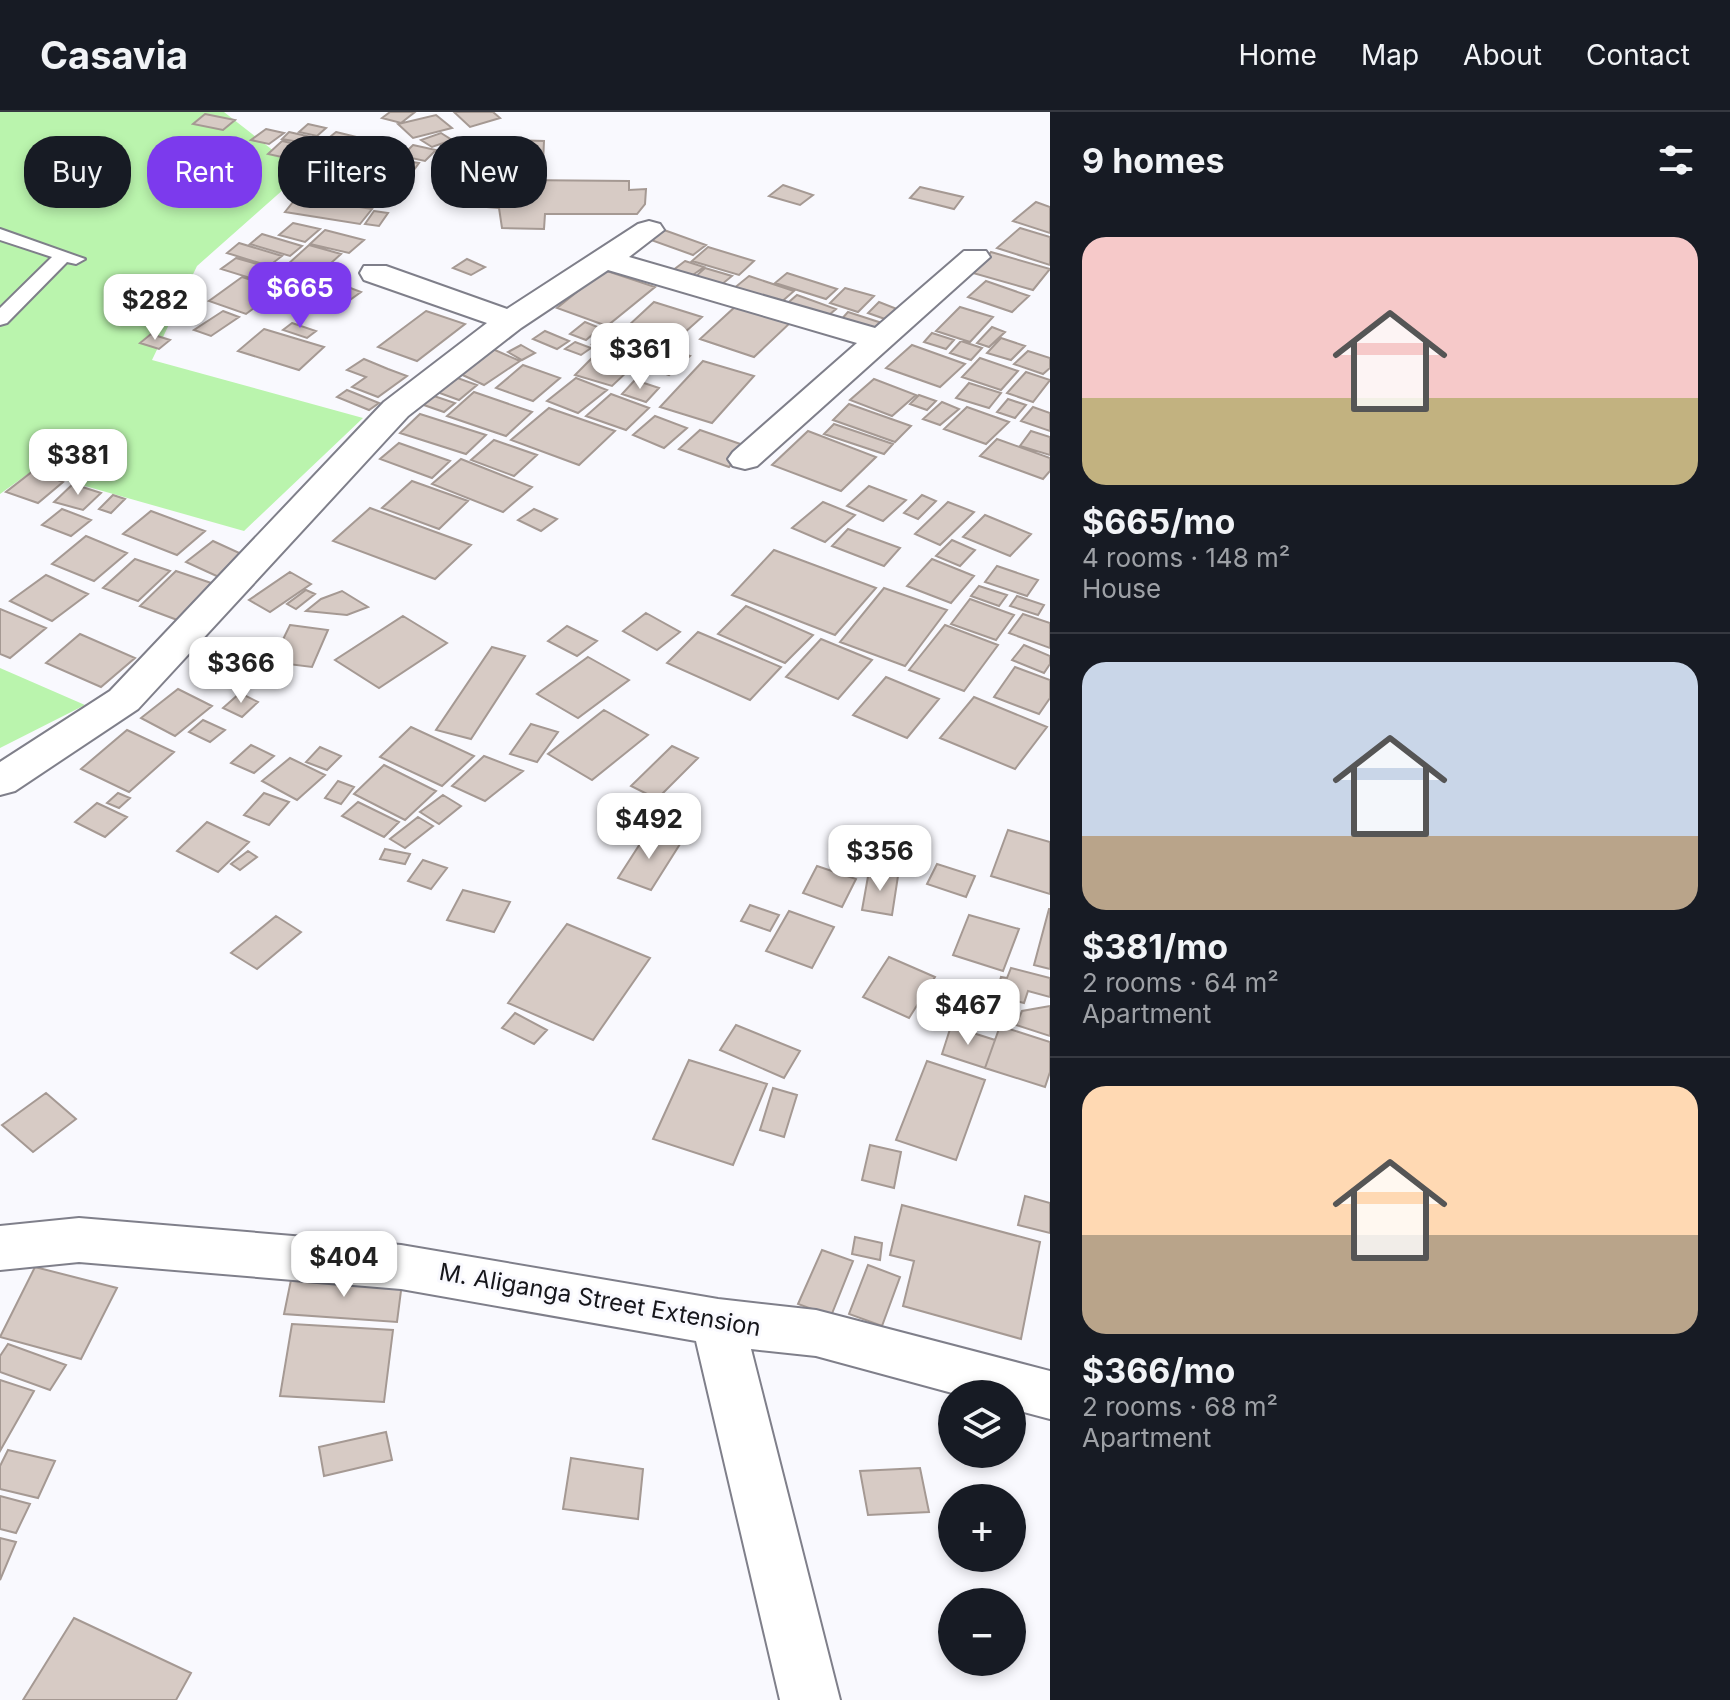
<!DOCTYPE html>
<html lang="en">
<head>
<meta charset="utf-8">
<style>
	:root { --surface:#171b24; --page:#242831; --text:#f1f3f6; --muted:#9ea1a6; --line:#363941; --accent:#7c3aed }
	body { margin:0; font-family:Inter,sans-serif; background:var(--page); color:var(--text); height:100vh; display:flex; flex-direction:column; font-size:30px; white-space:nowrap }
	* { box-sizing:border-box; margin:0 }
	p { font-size:26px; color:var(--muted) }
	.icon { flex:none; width:44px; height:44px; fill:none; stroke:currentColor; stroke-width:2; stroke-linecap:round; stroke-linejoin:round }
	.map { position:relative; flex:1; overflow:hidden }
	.side { display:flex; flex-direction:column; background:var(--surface); width:680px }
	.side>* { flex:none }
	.banner { position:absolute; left:24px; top:24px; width:760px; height:72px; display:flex; gap:16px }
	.controls { position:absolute; left:938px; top:1268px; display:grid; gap:16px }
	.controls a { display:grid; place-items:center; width:88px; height:88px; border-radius:50%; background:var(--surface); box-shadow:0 4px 12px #0003; font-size:40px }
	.price { position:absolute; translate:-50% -68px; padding:0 18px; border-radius:16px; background:#fff; color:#222; font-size:26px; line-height:52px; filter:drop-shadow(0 2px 4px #0008) }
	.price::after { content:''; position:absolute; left:50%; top:48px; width:24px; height:18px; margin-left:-12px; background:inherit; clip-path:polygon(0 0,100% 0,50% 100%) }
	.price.active { background:var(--accent); color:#fff }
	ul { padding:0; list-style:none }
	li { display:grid; align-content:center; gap:16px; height:424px; padding:0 32px }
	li+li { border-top:2px solid var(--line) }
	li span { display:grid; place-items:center; height:248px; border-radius:24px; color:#555 }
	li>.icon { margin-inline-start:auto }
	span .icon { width:144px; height:144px; fill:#fffc; stroke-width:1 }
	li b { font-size:34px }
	h2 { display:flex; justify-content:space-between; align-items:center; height:96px; padding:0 32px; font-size:34px }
	.pill { padding:0 28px; border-radius:32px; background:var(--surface); box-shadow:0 4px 12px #0003; font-size:28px; line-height:72px }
	.pill.active { background:var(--accent); color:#fff }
	header { display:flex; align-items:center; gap:48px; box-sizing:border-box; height:112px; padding:0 40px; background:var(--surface); border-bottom:2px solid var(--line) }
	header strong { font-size:38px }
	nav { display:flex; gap:44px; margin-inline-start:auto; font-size:28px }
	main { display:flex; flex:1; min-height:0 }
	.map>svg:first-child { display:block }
	.green { fill:#baf4ad }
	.building { fill:#d7cbc5; stroke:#a59993; stroke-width:2 }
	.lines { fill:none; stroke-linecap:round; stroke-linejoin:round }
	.service-casing { stroke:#7f7f8a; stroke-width:4 }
	.minor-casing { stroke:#7f7f8a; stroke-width:4 }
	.service { fill:#fff; fill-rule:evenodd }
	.minor { fill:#fff; fill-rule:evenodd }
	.labels { text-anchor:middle; stroke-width:6; stroke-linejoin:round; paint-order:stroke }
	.street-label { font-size:24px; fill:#16161b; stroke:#f9f9fe }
</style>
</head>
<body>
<header>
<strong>Casavia</strong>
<nav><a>Home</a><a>Map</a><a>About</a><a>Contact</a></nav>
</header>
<main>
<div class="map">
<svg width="1050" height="1588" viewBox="0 0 1050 1588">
	<rect width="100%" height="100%" fill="#f9f9fe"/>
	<path class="green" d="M 0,0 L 224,0 L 302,61 L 197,154 L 152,248 L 363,306 L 244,419 L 32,359 L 0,382 Z
		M 0,556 L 85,593 L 0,636 Z"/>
	<path class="building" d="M 390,0 L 415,0 L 401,11 L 382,6 Z
		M 454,0 L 493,0 L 500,6 L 470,15 Z
		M 205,2 L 235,8 L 223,18 L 193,12 Z
		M 436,3 L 452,16 L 413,26 L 398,12 Z
		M 308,12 L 326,16 L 317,24 L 299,20 Z
		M 266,17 L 284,21 L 269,32 L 251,28 Z
		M 289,20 L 316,26 L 310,32 L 282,27 Z
		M 336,20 L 377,30 L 361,43 L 320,33 Z
		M 441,21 L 452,28 L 432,35 L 421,28 Z
		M 478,27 L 544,29 L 543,51 L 518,50 L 519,68 L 629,69 L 629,78 L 646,77 L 645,92 L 637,102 L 545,102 L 544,117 L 502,116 L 499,96 L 463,93 Z
		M 282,29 L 310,35 L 295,48 L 268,42 Z
		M 413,33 L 436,38 L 425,49 L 402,44 Z
		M 325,37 L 365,46 L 352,59 L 311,50 Z
		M 385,46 L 419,51 L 411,62 L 377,57 Z
		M 339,67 L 385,75 L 369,94 L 322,86 Z
		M 783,73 L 813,83 L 800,93 L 769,84 Z
		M 920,75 L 963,85 L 954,97 L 910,86 Z
		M 297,85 L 372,97 L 360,112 L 285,100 Z
		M 1036,90 L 1050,95 L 1050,121 L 1013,109 Z
		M 374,99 L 388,101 L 379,114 L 365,112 Z
		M 293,111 L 320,117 L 305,130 L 279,123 Z
		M 1020,116 L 1050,125 L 1050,153 L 997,136 Z
		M 325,118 L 364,128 L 349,141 L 310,132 Z
		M 664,118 L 706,133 L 693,143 L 651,128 Z
		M 262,122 L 302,134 L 290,144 L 250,132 Z
		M 239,131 L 282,144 L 269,154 L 227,141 Z
		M 309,133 L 341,142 L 319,162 L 287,153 Z
		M 708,135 L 754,149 L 739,163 L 692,149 Z
		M 991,140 L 1050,157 L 1033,178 L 973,161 Z
		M 236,146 L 271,156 L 257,168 L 221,157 Z
		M 467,147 L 485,155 L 471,163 L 453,156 Z
		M 685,149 L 704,155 L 690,165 L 672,159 Z
		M 705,156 L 732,164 L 721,173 L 695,165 Z
		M 604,158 L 655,175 L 607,214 L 557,196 Z
		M 787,161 L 837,177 L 826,187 L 775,171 Z
		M 306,162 L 334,171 L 325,178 L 297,169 Z
		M 749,164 L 794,179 L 779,192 L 733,177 Z
		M 242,165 L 279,177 L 246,202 L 209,189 Z
		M 986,169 L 1029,184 L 1012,200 L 968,185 Z
		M 292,171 L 309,176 L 276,201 L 260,196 Z
		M 340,172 L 361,180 L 333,200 L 312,192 Z
		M 845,176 L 874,184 L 858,200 L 830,191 Z
		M 797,183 L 836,197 L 823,208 L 783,195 Z
		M 654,190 L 702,205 L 675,229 L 628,214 Z
		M 879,190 L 897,197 L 885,207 L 868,201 Z
		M 736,194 L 790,211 L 754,245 L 700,227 Z
		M 960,195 L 993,205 L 970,230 L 936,219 Z
		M 223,199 L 239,205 L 211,224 L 194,218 Z
		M 426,199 L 465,212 L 417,249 L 378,235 Z
		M 848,200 L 885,212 L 874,222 L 838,211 Z
		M 585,210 L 600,216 L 586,228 L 570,222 Z
		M 292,211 L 316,219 L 307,226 L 283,218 Z
		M 612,214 L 647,225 L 627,243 L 592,232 Z
		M 992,215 L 1005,220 L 989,235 L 977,231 Z
		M 264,217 L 324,235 L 299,258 L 238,239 Z
		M 545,219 L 569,229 L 557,237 L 533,227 Z
		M 932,221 L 954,228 L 946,237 L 924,230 Z
		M 151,222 L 170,228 L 159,237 L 140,231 Z
		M 1001,226 L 1025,234 L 1011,248 L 987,241 Z
		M 961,229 L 982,236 L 971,248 L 950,241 Z
		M 575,230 L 591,236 L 581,243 L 565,237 Z
		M 521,233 L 535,241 L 522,248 L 508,240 Z
		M 658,233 L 690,244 L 669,263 L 638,252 Z
		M 912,233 L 965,252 L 940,275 L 886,256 Z
		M 488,235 L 520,249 L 484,273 L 452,258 Z
		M 1028,239 L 1050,246 L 1050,256 L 1043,262 L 1014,252 Z
		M 592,246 L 629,258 L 612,274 L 575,263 Z
		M 980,246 L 1018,259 L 1001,278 L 962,265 Z
		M 364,247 L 388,257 L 407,264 L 378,285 L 352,275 L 366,265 L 347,258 Z
		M 703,249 L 754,264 L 712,311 L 660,295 Z
		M 523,253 L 560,266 L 533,289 L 496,276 Z
		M 1026,260 L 1050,268 L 1033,290 L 1007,281 Z
		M 452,264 L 477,273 L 459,288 L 434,279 Z
		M 576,266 L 607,278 L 578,301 L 547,289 Z
		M 874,267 L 916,283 L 892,304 L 850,288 Z
		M 635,268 L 659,276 L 646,290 L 622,282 Z
		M 969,271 L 1001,281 L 989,296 L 956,286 Z
		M 347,278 L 379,291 L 369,298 L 337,285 Z
		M 474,280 L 532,300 L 506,324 L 447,304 Z
		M 611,282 L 649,296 L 626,318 L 586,304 Z
		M 431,283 L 455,291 L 444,300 L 421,292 Z
		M 919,283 L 936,289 L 927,298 L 910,292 Z
		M 1008,287 L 1026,293 L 1015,306 L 997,300 Z
		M 942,290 L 959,297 L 940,313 L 923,307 Z
		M 849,292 L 911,314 L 895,330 L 833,308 Z
		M 967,295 L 1009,310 L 986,332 L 944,317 Z
		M 1033,295 L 1050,301 L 1050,319 L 1021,309 Z
		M 549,296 L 615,319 L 579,353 L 511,328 Z
		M 420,302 L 486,323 L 466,342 L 400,321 Z
		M 655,304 L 687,316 L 664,336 L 633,323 Z
		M 834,312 L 893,332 L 884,342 L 824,322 Z
		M 700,318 L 749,335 L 729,355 L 679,337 Z
		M 808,319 L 876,345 L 841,379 L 772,353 Z
		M 1031,319 L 1050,325 L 1050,343 L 1020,334 Z
		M 997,327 L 1050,346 L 1050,359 L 1043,367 L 980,344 Z
		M 494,328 L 537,343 L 514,364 L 471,348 Z
		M 399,331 L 450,349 L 432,366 L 380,347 Z
		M 461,347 L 532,375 L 503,400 L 432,372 Z
		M 33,359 L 63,370 L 38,391 L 6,380 Z
		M 412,369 L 468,389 L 439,417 L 382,396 Z
		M 73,372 L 101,381 L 83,398 L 54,390 Z
		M 869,374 L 906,388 L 883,409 L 847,394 Z
		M 113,383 L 125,387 L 111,401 L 99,397 Z
		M 922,383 L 936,389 L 918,407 L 904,401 Z
		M 823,390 L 855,403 L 825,430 L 792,416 Z
		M 948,390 L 974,400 L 940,433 L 915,422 Z
		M 370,396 L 471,433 L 435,467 L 333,429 Z
		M 62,397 L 91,408 L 71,424 L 42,413 Z
		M 534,397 L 557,407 L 541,419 L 518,408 Z
		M 151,399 L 205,419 L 177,443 L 123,422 Z
		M 985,403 L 1031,422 L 1010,444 L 963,425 Z
		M 848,417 L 900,436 L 884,454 L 832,434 Z
		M 86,424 L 127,441 L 94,469 L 52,452 Z
		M 952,428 L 975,438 L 960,454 L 936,444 Z
		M 213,429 L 248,445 L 221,466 L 186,450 Z
		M 774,438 L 876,476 L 835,523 L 732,483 Z
		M 135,447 L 170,459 L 138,489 L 103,476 Z
		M 932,447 L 974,464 L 951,491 L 907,474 Z
		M 997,454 L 1038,468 L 1027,484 L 985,470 Z
		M 176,459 L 217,473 L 180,509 L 140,494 Z
		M 290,460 L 311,472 L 270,500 L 249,488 Z
		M 46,463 L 88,482 L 52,509 L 10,489 Z
		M 979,474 L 1007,483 L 999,494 L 971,484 Z
		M 884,476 L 947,498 L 905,554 L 840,530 Z
		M 306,478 L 315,482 L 296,497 L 287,492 Z
		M 342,479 L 368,495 L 347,503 L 306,499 L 321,487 Z
		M 1017,484 L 1044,493 L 1038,503 L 1010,494 Z
		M 970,487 L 1014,503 L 996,528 L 951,512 Z
		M 746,494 L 813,523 L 785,551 L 718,522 Z
		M 0,497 L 46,516 L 10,546 L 0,542 Z
		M 646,501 L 680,520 L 657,538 L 623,519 Z
		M 1023,502 L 1050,511 L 1050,536 L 1009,521 Z
		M 403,504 L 447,531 L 379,576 L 335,548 Z
		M 290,513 L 328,518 L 312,555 L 272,550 Z
		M 945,513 L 998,533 L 964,579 L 909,558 Z
		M 567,514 L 597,529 L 577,544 L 548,529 Z
		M 698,520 L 781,555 L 750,588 L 667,551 Z
		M 80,522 L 135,546 L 101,575 L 46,551 Z
		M 821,527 L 872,548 L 838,587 L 786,565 Z
		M 1024,533 L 1050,544 L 1050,552 L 1044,561 L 1012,548 Z
		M 492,535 L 525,544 L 471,627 L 436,618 Z
		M 588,545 L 629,568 L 578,606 L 537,582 Z
		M 1015,555 L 1050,568 L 1050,586 L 1039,602 L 994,585 Z
		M 886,565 L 939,587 L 907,626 L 853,603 Z
		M 178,577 L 212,594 L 175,624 L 141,606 Z
		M 240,581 L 258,590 L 242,605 L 223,596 Z
		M 974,585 L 1047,615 L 1015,657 L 940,626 Z
		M 604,598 L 648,623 L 592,668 L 548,642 Z
		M 203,608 L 225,618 L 210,630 L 189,620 Z
		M 531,612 L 558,620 L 537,650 L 510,642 Z
		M 411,615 L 474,644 L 442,674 L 380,645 Z
		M 127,618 L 174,640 L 129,680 L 81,657 Z
		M 251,633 L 274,644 L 254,661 L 231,651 Z
		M 672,634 L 698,646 L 657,687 L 631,674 Z
		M 320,635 L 341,644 L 327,658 L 306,650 Z
		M 484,644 L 523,659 L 485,689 L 452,674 Z
		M 290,646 L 325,663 L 297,688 L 262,669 Z
		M 384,653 L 436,679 L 405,708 L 354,682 Z
		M 338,669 L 354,675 L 341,692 L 325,686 Z
		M 118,681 L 130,686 L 119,696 L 107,691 Z
		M 264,681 L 289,690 L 269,713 L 244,703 Z
		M 443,683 L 461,694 L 439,712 L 420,700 Z
		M 358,690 L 399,710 L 384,725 L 342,704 Z
		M 97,691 L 127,705 L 105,725 L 75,710 Z
		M 418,705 L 433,714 L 405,736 L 390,727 Z
		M 207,710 L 249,730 L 218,760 L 177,739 Z
		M 1008,718 L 1050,730 L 1050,782 L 991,764 Z
		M 647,721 L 680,732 L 651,778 L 618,766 Z
		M 385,737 L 410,742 L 405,752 L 380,747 Z
		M 248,739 L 257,745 L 240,758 L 231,752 Z
		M 423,748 L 447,756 L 431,777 L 408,769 Z
		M 937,752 L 975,764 L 966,785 L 927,772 Z
		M 817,754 L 856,767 L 842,795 L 803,781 Z
		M 869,759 L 898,764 L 892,803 L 862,798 Z
		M 463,778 L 510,790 L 494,820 L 447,808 Z
		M 750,793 L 779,803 L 770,819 L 741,809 Z
		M 1049,797 L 1050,797 L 1050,857 L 1034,853 Z
		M 789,799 L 834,815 L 812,856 L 766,839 Z
		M 969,803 L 1019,817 L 1003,859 L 953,843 Z
		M 276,804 L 301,820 L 257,857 L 231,841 Z
		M 567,812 L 650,846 L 593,928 L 508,891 Z
		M 889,845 L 935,865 L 909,906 L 863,885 Z
		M 1011,856 L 1050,866 L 1050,885 L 1028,879 L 1024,891 L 996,884 L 1001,865 L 1007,866 Z
		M 1050,894 L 1050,924 L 1016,913 L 1022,899 Z
		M 515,901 L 547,918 L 534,932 L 502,916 Z
		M 736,913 L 800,939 L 784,966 L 720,938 Z
		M 951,914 L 995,928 L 985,956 L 942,942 Z
		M 1000,914 L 1050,930 L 1050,960 L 1045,975 L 985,956 Z
		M 689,948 L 767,972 L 733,1053 L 653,1027 Z
		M 927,949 L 985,968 L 956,1048 L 896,1028 Z
		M 773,976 L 797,983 L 784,1025 L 760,1018 Z
		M 46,981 L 76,1007 L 33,1040 L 2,1013 Z
		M 870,1033 L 901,1040 L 894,1076 L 862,1068 Z
		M 1025,1084 L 1050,1091 L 1050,1121 L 1018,1113 Z
		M 902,1093 L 1040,1130 L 1021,1227 L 903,1194 L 914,1149 L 890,1143 Z
		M 855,1125 L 882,1131 L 880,1148 L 852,1142 Z
		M 822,1138 L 853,1149 L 831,1204 L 798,1192 Z
		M 868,1153 L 900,1165 L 882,1214 L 849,1202 Z
		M 35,1155 L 117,1176 L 81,1247 L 0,1225 Z
		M 292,1163 L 402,1171 L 397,1210 L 284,1202 Z
		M 292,1212 L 393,1218 L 384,1290 L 280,1284 Z
		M 8,1232 L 66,1253 L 50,1278 L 0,1260 L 0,1244 Z
		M 0,1268 L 34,1279 L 0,1339 Z
		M 386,1320 L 392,1348 L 324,1364 L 319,1335 Z
		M 8,1338 L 55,1349 L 38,1386 L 0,1377 L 0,1354 Z
		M 571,1346 L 643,1357 L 638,1407 L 563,1397 Z
		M 920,1356 L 929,1400 L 868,1403 L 860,1359 Z
		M 0,1384 L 30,1392 L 16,1421 L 0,1417 Z
		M 0,1426 L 16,1430 L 0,1468 Z
		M 74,1506 L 191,1561 L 176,1588 L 23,1588 Z"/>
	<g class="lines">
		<g class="service-casing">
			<path id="service" d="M 0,117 L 85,147 L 76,152 L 67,150 L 7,211 L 0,213 L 0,196 L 52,145 L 0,128 Z"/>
		</g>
		<g class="minor-casing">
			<path id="minor" d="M 649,109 L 660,112 L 664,118 L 629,145 L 875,216 L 964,139 L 986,139 L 990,145 L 757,354 L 745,357 L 733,354 L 728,347 L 733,340 L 857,231 L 608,158 L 521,216 L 408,304 L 138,597 L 15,679 L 0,683 L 0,650 L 110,579 L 384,290 L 487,211 L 364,168 L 360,161 L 364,154 L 386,154 L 507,197 L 638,112 Z
				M 79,1106 L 401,1133 L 718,1187 L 816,1198 L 1050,1259 L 1050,1307 L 1012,1297 L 1012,1282 L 956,1282 L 816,1244 L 751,1237 L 840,1588 L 780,1588 L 696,1229 L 401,1177 L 79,1150 L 0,1158 L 0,1114 Z"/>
		</g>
		<use href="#service" class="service"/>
		<use href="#minor" class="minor"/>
	</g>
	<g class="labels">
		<g class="street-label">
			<text transform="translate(600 1188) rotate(10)" y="8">M. Aliganga Street Extension</text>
		</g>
	</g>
</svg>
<div class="controls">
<a><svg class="icon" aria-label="layers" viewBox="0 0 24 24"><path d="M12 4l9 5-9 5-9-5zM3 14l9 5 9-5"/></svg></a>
<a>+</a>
<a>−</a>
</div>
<b class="price active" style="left:300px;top:218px">$665</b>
<b class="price" style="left:155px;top:230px">$282</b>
<b class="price" style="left:640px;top:279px">$361</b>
<b class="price" style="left:78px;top:385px">$381</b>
<b class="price" style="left:241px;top:593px">$366</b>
<b class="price" style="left:649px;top:749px">$492</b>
<b class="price" style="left:880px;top:781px">$356</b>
<b class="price" style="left:968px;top:935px">$467</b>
<b class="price" style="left:344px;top:1187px">$404</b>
<div class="banner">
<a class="pill">Buy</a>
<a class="pill active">Rent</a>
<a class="pill">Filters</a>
<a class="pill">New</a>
</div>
</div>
<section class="side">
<h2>9 homes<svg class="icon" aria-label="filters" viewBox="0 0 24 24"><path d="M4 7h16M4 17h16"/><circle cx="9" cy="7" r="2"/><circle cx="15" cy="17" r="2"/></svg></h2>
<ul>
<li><span style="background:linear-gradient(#f6c9c9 65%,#c2b280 0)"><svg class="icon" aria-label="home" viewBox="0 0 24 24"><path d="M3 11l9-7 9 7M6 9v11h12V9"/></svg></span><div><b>$665/mo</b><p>4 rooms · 148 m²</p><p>House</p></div></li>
<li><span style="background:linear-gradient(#c9d6e8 70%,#b9a48a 0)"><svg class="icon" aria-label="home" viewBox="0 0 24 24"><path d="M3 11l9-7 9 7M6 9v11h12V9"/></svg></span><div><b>$381/mo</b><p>2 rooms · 64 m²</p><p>Apartment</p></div></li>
<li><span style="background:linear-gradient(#ffd9b3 60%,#b9a48a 0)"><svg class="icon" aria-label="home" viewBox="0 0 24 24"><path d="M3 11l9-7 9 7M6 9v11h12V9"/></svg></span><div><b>$366/mo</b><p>2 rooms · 68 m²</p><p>Apartment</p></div></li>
</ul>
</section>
</main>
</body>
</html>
